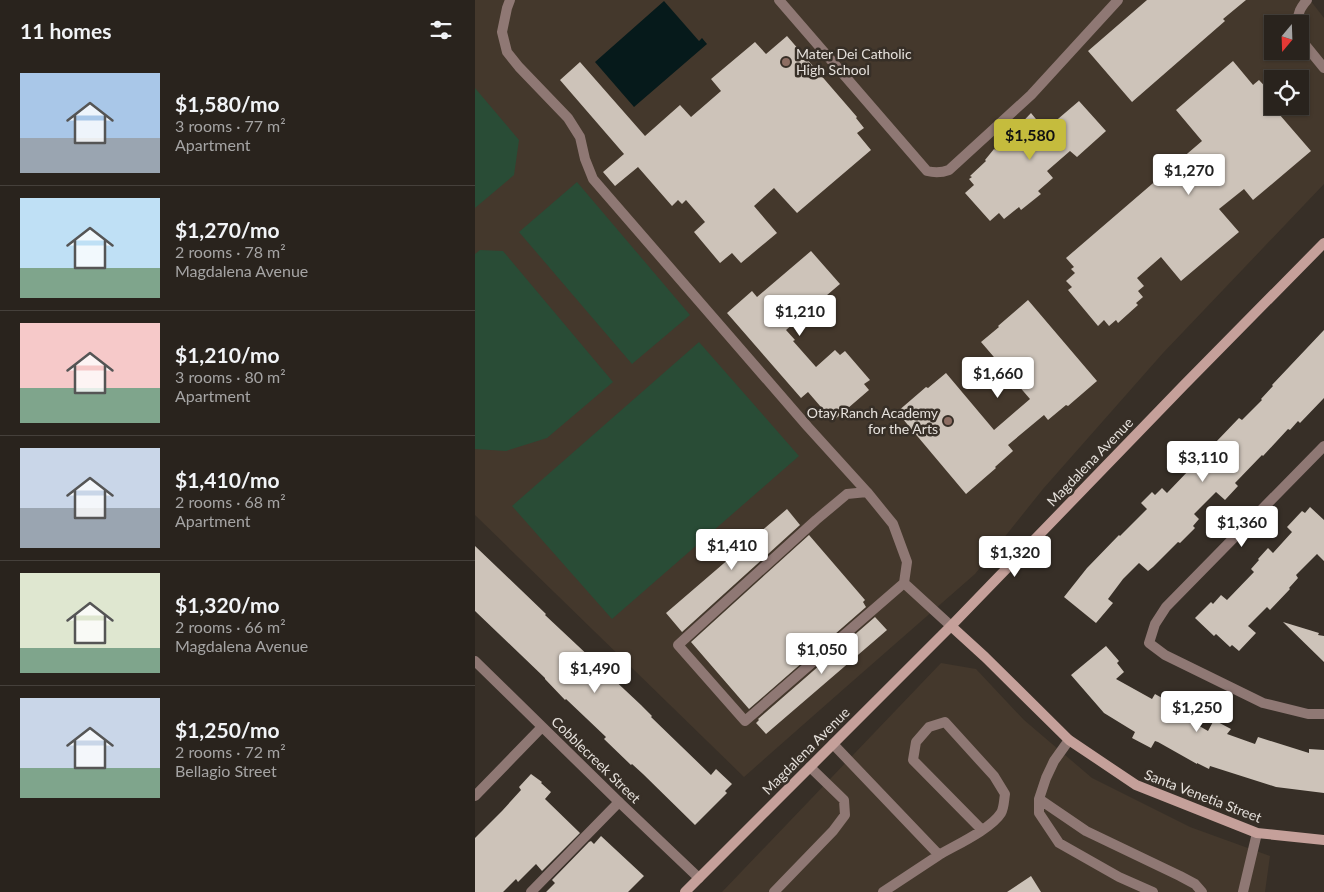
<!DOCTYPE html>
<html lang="en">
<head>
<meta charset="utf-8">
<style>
	:root { --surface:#29231d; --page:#312b26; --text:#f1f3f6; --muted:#a5a4a4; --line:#45403b; --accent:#c5bc3d }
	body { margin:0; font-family:Lato,sans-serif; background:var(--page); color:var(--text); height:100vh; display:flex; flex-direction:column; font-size:19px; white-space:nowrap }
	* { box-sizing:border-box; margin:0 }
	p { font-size:16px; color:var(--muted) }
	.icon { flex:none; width:28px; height:28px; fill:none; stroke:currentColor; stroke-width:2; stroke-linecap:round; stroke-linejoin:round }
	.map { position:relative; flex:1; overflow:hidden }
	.sheet { display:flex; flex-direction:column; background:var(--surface); width:475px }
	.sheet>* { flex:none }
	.needle { width:32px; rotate:199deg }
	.buttons { position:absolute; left:789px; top:15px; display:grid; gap:10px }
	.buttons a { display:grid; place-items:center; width:45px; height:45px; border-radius:0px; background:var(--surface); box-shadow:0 1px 4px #0004,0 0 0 1px var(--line); font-size:25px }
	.price { position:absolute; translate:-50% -42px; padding:0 11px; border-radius:5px; background:#fff; color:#222; font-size:16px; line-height:32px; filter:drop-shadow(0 1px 2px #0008) }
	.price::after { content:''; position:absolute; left:50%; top:30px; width:15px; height:11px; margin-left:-8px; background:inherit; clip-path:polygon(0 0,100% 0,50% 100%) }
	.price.selected { background:var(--accent); color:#111 }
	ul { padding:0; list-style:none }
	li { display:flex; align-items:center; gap:15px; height:125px; padding:0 20px }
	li+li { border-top:1px solid var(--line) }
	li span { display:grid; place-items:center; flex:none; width:140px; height:100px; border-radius:0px; color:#555 }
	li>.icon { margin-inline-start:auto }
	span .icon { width:60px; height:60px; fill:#fffc; stroke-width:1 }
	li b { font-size:21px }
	h2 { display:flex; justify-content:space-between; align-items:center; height:60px; padding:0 20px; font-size:21px }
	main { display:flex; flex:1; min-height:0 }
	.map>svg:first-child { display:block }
	.built { fill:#44382c; fill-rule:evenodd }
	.green { fill:#294c36 }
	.water { fill:#061a1b }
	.building { fill:#cdc3b9 }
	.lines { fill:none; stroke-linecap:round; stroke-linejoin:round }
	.lane { stroke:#8f7874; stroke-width:10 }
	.street { stroke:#8f7874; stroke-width:10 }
	.secondary { stroke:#c5a09a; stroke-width:10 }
	.education-dot { fill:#8d6e63; stroke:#372f27; stroke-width:2 }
	.labels { text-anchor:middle; stroke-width:5; stroke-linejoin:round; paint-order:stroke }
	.poi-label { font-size:14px; fill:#e6e1dc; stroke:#372f27; text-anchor:start }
	.street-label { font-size:14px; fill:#e6e1dc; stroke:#372f27 }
</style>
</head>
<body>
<main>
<section class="sheet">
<h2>11 homes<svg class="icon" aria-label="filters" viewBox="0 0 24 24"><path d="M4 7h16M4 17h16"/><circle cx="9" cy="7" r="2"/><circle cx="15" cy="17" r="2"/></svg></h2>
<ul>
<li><span style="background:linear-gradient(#a9c7e8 65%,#9aa5b1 0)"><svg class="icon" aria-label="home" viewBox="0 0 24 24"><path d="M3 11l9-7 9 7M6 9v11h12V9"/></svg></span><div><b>$1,580/mo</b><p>3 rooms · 77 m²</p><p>Apartment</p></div></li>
<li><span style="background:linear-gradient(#bfe0f5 70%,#7fa58c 0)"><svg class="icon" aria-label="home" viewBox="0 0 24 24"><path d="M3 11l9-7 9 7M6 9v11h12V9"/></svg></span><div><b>$1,270/mo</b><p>2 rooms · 78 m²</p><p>Magdalena Avenue</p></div></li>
<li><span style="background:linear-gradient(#f6c9c9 65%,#7fa58c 0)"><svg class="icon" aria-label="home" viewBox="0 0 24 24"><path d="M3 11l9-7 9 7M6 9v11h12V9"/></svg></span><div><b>$1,210/mo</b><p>3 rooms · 80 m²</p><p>Apartment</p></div></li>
<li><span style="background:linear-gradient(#c9d6e8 60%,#9aa5b1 0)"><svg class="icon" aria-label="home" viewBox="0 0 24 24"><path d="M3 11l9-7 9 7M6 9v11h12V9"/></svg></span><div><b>$1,410/mo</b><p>2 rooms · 68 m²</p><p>Apartment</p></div></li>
<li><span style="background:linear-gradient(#dfe7d0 75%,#7fa58c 0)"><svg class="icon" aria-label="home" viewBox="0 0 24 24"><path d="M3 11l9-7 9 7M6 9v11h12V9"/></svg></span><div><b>$1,320/mo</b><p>2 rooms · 66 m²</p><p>Magdalena Avenue</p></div></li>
<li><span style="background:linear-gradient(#c9d6e8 70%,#7fa58c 0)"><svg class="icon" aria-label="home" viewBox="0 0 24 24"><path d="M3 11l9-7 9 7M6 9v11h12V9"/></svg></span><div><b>$1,250/mo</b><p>2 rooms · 72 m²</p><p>Bellagio Street</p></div></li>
</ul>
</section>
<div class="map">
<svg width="849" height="892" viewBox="0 0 849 892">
	<rect width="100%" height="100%" fill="#372f27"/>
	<path class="built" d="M 0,0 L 835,0 L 849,18 L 849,184 L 688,353 L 568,489 L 500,574 L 371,687 L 269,777 L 0,515 ZM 798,24 L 825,24 L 825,51 L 798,51 ZM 798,79 L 825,79 L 825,106 L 798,106 Z
		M 466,663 L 501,669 L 549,720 L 617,778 L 715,827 L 795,856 L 790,892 L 247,892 Z"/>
	<path class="green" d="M 0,88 L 44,140 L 39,175 L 0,208 Z
		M 102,182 L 215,315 L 157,364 L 44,232 Z
		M 5,250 L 28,251 L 138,382 L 72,438 L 31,451 L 0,449 L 0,254 Z
		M 224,342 L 324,456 L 137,619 L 37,506 Z"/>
	<path class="water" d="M 189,1 L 224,41 L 227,38 L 232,44 L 159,107 L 120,62 Z"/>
	<path class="building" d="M 672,0 L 771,0 L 748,19 L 750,21 L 657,102 L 613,51 Z
		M 312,36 L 382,117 L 381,118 L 389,128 L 382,133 L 396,150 L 322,213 L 299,188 L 279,206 L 302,233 L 266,263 L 257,253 L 245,263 L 219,232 L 230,222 L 211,200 L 207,204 L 203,200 L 197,206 L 163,167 L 140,186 L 128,172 L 149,154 L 85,80 L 105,62 L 170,136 L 205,105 L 216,117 L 246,91 L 236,79 L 280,42 L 291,54 Z
		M 758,61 L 778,85 L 784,80 L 798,95 L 798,106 L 814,106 L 804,114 L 836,151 L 778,200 L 769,189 L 744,209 L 764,232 L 706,281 L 686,257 L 662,278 L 669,286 L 663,291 L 668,297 L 661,303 L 663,305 L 643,323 L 641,320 L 634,326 L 629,320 L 623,326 L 593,290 L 597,287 L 591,281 L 600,273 L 596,269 L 599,267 L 591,258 L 727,141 L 701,110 Z
		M 604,101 L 631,131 L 602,157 L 595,151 L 572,171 L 578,178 L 563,191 L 566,194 L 546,210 L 544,207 L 529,219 L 524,213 L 515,221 L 490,193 L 499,185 L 494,179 L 497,177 L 495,176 L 511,161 L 510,160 L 519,149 L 521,150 L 556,113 L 570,130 Z
		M 336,251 L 365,284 L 311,330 L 320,340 L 318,341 L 341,367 L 360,350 L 365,355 L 370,351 L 395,380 L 389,384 L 394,390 L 358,421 L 333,392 L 326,398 L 252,313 L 277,291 L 282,297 Z
		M 553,300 L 622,381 L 593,406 L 591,405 L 573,420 L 569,415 L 533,445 L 538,451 L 520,467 L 521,468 L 491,494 L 422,412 L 451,387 L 453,388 L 471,373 L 519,430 L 555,399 L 506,342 L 524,327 L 523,326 Z
		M 849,330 L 849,398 L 825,423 L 823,421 L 815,430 L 813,429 L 788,456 L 787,455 L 760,483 L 763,486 L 750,500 L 741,492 L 719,514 L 724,519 L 718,526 L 720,528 L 705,543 L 703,542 L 678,567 L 673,571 L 664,563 L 648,579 L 633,599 L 638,603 L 621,623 L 589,597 L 612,568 L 644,535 L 645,536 L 672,509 L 666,503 L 677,492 L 680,495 L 687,488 L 692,493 L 764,418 L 767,420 L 787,400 L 786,399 L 798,386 L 797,385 Z
		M 835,507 L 849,520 L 849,561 L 842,554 L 821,575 L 823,578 L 814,588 L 815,589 L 795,610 L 792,607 L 773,626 L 781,633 L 764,651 L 757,645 L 755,647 L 741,634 L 739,636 L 720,618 L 736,602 L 738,604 L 746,595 L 752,600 L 779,572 L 776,569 L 784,560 L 783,559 L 793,548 L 798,553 L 817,532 L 812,527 L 827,511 L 830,513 Z
		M 312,509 L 325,525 L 207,632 L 191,613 Z
		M 334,535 L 390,600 L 388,602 L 391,607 L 274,709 L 216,642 Z
		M 0,546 L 71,614 L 70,615 L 166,705 L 177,716 L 176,717 L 236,775 L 241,769 L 257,784 L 250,791 L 252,793 L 220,825 L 168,774 L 157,764 L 156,765 L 129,739 L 131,737 L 91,699 L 90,700 L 70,679 L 70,678 L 0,611 Z
		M 400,617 L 412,630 L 291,734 L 281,723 L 284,720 L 283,719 Z
		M 808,622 L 844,633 L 843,635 L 849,636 L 849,662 Z
		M 631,646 L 644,661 L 642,663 L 649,672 L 641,679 L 677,699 L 680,694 L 703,707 L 700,712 L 733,731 L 739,720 L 756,729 L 752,734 L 780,744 L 783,737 L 834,753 L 834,749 L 849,750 L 849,793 L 801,787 L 735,766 L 734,769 L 722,763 L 722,764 L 683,742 L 680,741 L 676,748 L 657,738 L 660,732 L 629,713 L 596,675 Z
		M 56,774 L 67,782 L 66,783 L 76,792 L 70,799 L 105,833 L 67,871 L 61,864 L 43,882 L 41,879 L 28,892 L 0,892 L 0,838 L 27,811 L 46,790 L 44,787 Z
		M 126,836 L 169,876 L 153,892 L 71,892 L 80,883 L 77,880 L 114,842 L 116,841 L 119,844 Z
		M 556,876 L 566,892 L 532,892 Z"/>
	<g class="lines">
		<path class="lane" d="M 35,0 L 32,8 L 27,32 L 32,52 L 44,67 L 93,118 L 105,137 L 110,159 L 118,179 L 333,427 L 392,492
			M 304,0 L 452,171 C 460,173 466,173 474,170 L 556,95 L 643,0
			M 823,24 C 822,13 826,7 832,0
			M 825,36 L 827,41 L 849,68
			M 392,492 L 418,524 L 432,562 L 429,583 L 270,721 L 203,645 L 341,520 L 372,494 Z
			M 429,583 L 476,626
			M 594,740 L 579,761 L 571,778 L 564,799 L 564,813 L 584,843 L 644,877 L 678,892
			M 358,744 L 464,855 L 408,892
			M 564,799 L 611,831 L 705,876 L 720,884 L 727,892
			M 464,855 C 481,845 516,829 526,813 C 529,808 529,800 530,794 L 519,776 L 470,722 L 454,727 L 441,742 L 438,760 L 507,830
			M 56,892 L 144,802
			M 299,892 L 358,831 L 370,815 L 369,800 L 335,767
			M 768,892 L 782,833"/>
		<path class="street" d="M 849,446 L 691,607 L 680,624 L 674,643 L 690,655 L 788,703 L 833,714 L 849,714
			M 0,661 L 144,802 L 224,878
			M 0,796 L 67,727"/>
		<path class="secondary" d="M 476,626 L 510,657 L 594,740 L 661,785 L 782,833 L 849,840
			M 210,892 L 476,626 L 709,385 L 849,243"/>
	</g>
	<g class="education-dot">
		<circle cx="311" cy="62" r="5"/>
		<circle cx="473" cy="421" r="5"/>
	</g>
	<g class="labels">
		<g class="poi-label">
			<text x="321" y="59">Mater Dei Catholic<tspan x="321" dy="16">High School</tspan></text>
			<text x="463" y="418" text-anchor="end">Otay Ranch Academy<tspan x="463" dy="16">for the Arts</tspan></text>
		</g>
		<g class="street-label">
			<text transform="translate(615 462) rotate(-46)" y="5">Magdalena Avenue</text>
			<text transform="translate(331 751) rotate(-45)" y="5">Magdalena Avenue</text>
			<text transform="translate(121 760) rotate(44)" y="5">Cobblecreek Street</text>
			<text transform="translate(728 796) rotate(21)" y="5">Santa Venetia Street</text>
		</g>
	</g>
</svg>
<div class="buttons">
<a><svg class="needle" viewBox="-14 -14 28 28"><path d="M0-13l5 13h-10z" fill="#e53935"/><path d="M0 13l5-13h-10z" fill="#a5a4a4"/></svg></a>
<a><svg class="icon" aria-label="locate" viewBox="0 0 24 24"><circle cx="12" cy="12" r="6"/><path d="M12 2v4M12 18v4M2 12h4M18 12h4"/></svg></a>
</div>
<b class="price selected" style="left:555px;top:161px">$1,580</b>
<b class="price" style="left:714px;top:196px">$1,270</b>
<b class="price" style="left:325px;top:337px">$1,210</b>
<b class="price" style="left:523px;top:399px">$1,660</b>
<b class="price" style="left:728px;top:483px">$3,110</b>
<b class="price" style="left:767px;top:548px">$1,360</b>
<b class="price" style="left:257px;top:571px">$1,410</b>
<b class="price" style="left:540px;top:578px">$1,320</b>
<b class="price" style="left:347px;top:675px">$1,050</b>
<b class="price" style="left:120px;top:694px">$1,490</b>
<b class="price" style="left:722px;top:733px">$1,250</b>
</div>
</main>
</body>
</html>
